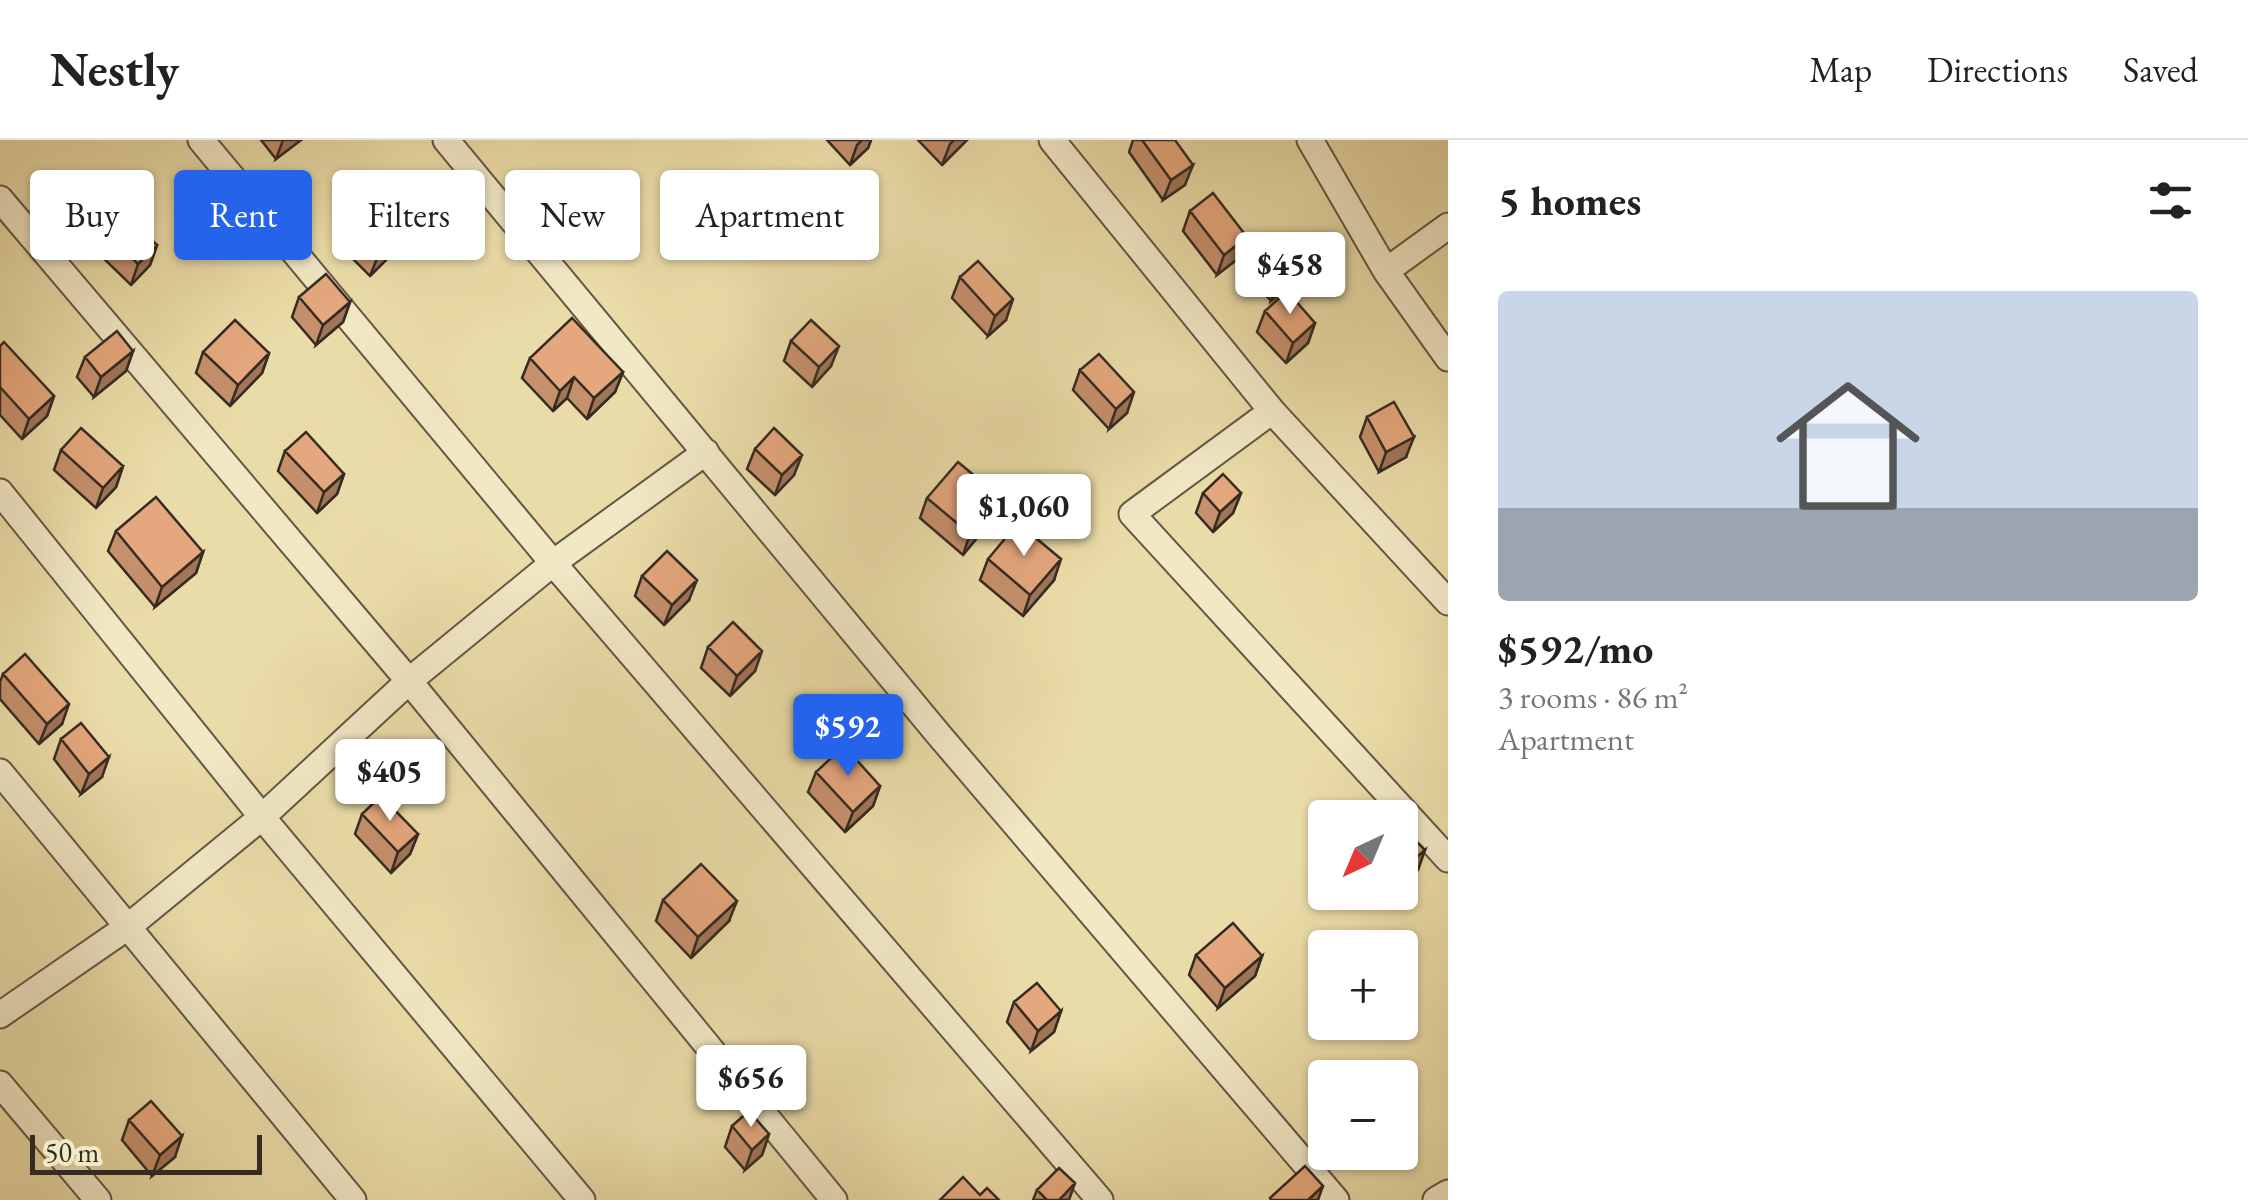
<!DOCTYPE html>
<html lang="en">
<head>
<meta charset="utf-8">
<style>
	:root { --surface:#fff; --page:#f6f6f6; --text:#222; --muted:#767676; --line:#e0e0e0; --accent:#2563eb }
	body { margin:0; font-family:"EB Garamond",serif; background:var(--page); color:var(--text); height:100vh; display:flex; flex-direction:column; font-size:38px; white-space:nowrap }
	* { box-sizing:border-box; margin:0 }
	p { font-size:32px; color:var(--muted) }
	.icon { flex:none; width:55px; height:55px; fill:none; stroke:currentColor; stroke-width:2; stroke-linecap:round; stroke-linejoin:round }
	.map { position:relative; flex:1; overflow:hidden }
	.sheet { display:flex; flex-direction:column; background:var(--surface); width:800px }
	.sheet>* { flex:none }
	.banner { position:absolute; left:30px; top:30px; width:950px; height:90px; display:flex; gap:20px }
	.needle { width:65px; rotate:224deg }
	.tools { position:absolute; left:1308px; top:660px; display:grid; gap:20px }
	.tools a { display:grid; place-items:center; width:110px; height:110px; border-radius:10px; background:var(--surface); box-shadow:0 2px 8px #0004; font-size:50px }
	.scale { position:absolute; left:30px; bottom:25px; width:232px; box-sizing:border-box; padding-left:10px; border:5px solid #352b21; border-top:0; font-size:28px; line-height:35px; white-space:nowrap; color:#352b21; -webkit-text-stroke:8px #f1e8c6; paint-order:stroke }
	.price { position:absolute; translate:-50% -85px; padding:0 22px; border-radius:10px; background:#fff; color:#222; font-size:32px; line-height:65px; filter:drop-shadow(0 2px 5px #0008) }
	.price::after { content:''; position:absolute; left:50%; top:60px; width:30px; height:22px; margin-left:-15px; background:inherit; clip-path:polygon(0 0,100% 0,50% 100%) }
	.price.active { background:var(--accent); color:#fff }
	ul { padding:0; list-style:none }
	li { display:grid; align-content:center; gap:20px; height:530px; padding:0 50px }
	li+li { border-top:2px solid var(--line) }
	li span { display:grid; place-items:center; height:310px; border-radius:10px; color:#555 }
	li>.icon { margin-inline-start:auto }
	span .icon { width:180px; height:180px; fill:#fffc; stroke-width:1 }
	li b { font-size:42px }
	h2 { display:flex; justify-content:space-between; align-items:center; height:120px; padding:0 50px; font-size:42px }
	.tag { padding:0 35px; border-radius:10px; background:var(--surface); box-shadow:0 2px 8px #0004; font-size:35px; line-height:90px }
	.tag.active { background:var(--accent); color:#fff }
	header { display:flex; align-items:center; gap:60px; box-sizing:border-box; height:140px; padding:0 50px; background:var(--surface); border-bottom:2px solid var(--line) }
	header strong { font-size:48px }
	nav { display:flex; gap:55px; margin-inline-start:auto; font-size:35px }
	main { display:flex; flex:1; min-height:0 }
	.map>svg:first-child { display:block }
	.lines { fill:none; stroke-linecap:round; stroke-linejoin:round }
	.minor-casing { stroke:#625743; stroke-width:29 }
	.minor { stroke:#f1e8c6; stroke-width:25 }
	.wall { fill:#c5906c; stroke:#352b21; stroke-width:2.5 }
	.shaded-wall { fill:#a07558; stroke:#352b21; stroke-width:2.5 }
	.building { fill:#e5a77d; stroke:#352b21; stroke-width:2.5 }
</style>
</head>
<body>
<header>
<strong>Nestly</strong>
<nav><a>Map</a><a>Directions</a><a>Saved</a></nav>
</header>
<main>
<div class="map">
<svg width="1448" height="1060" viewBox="0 0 1448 1060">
	<rect width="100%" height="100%" fill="#eadca8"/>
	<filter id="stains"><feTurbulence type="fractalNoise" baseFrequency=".002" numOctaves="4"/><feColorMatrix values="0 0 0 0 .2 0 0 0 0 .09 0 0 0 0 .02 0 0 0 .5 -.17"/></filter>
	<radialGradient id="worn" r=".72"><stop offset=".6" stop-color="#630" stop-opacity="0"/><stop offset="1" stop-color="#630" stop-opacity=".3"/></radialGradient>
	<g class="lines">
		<g class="minor-casing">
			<path id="minor" d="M 201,0 L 553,423 L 1100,1060
				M 446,0 L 939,595 L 1336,1060
				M 1052,0 L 1272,271 L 1448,462
				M 1310,0 L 1386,131 L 1448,218
				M 0,59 L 409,541 L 834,1060
				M 1386,131 L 1448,86
				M 1272,271 L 1132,374 L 1448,719
				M 0,352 L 262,677 L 582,1060
				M 0,632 L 353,1060
				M 0,875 L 129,786 L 262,677 L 409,541 L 553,423 L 706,312
				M 0,944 L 98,1060
				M 1436,1060 L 1448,1053"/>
		</g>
		<use href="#minor" class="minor"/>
	</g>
	<path class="wall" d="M 261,0 L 301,0 L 276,19 Z
		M 827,0 L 871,0 L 868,8 L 850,25 Z
		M 918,0 L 967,0 L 942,25 Z
		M 1133,0 L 1175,0 L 1185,45 L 1163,60 L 1129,12 Z
		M 1190,71 L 1240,117 L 1217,135 L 1183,91 Z
		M 349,87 L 395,111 L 370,136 L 341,107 Z
		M 104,91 L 157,105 L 150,125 L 131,145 L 97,112 Z
		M 1268,128 L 1306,130 L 1271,161 L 1260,148 Z
		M 960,137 L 1006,180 L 988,196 L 952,158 Z
		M 299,157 L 350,162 L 343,182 L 316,205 L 292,177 Z
		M 1265,171 L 1315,183 L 1308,203 L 1286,223 L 1257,192 Z
		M 791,201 L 831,226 L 812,247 L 784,221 Z
		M 0,206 L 54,256 L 47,276 L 22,299 L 0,275 Z
		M 133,211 L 126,231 L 94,257 L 77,237 L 85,217 Z
		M 203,212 L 269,213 L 262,233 L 230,266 L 196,233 Z
		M 530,218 L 623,232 L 615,252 L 587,279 L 567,258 L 553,271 L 522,238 Z
		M 1080,230 L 1127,273 L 1109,289 L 1073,250 Z
		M 1367,277 L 1406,317 L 1379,332 L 1360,297 Z
		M 755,309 L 794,335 L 775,355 L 747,329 Z
		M 61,310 L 123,326 L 116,347 L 96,368 L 54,330 Z
		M 285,311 L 344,334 L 337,354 L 317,373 L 278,331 Z
		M 1203,353 L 1241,353 L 1233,373 L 1213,392 L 1196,373 Z
		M 927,358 L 1001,358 L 993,378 L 963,415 L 920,378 Z
		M 116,391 L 203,412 L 196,433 L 155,467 L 108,411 Z
		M 988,419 L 1054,440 L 1023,476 L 980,440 Z
		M 642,436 L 689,460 L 664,485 L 635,456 Z
		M 708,507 L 755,531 L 730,556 L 701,528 Z
		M 3,534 L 62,584 L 39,604 L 0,559 L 0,542 Z
		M 61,599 L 102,637 L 81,654 L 54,619 Z
		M 816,632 L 880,646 L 873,666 L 845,692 L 808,652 Z
		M 362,674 L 418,694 L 410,714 L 391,733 L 355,694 Z
		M 663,760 L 729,781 L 691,818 L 656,781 Z
		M 1196,815 L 1262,816 L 1255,836 L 1218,868 L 1189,835 Z
		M 1014,862 L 1061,871 L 1054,892 L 1031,911 L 1007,882 Z
		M 129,980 L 175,1017 L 152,1036 L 122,1000 Z
		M 732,986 L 769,994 L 762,1015 L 745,1030 L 725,1007 Z
		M 1037,1050 L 1069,1060 L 1033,1060 Z"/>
	<path class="shaded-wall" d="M 283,0 L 301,0 L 276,19 Z
		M 862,0 L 871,0 L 868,8 L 850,25 L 857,5 Z
		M 954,0 L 967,0 L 942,25 L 950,4 Z
		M 1193,25 L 1185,45 L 1163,60 L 1171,40 Z
		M 403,91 L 395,111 L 370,136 L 378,116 Z
		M 1247,97 L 1240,117 L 1217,135 L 1224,115 Z
		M 157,105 L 150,125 L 131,145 L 138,124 Z
		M 1313,110 L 1306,130 L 1271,161 L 1278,141 Z
		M 1013,159 L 1006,180 L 988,196 L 995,176 Z
		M 350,162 L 343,182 L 316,205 L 323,185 Z
		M 1315,183 L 1308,203 L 1286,223 L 1293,203 Z
		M 839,206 L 831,226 L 812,247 L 819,227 Z
		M 133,211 L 126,231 L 94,257 L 101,237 Z
		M 269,213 L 262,233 L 230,266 L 238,245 Z
		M 623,232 L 615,252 L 587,279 L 594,258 Z
		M 574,237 L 567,258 L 553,271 L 560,251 Z
		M 1134,252 L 1127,273 L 1109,289 L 1116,269 Z
		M 54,256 L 47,276 L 22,299 L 29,279 Z
		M 1414,297 L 1406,317 L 1379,332 L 1386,312 Z
		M 802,315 L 794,335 L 775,355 L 782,335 Z
		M 123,326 L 116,347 L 96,368 L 103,348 Z
		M 344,334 L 337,354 L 317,373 L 324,352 Z
		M 1241,353 L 1233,373 L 1213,392 L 1220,372 Z
		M 1001,358 L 993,378 L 963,415 L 970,394 Z
		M 203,412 L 196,433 L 155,467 L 162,447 Z
		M 1061,419 L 1054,440 L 1023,476 L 1030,455 Z
		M 697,440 L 689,460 L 664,485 L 672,465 Z
		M 762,511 L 755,531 L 730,556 L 737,536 Z
		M 69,564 L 62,584 L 39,604 L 47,584 Z
		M 109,617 L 102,637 L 81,654 L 89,634 Z
		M 880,646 L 873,666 L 845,692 L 853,672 Z
		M 418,694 L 410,714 L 391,733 L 398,712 Z
		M 1425,710 L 1418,730 L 1400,745 L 1400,731 Z
		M 737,761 L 729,781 L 691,818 L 698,797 Z
		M 1262,816 L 1255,836 L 1218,868 L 1225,848 Z
		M 1061,871 L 1054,892 L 1031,911 L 1038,891 Z
		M 769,994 L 762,1015 L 745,1030 L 752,1010 Z
		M 182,996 L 175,1017 L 152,1036 L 160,1015 Z
		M 1075,1043 L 1069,1060 L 1059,1060 Z
		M 1323,1046 L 1318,1060 L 1308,1060 Z"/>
	<path class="building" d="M 1142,0 L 1175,0 L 1193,25 L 1171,40 Z
		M 1213,53 L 1247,97 L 1224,115 L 1190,71 Z
		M 374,62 L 403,91 L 378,116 L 349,87 Z
		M 123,72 L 157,105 L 138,124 L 104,91 Z
		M 1302,97 L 1313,110 L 1278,141 L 1268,128 Z
		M 978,121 L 1013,159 L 995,176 L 960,137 Z
		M 326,134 L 350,162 L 323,185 L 299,157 Z
		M 1287,151 L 1315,183 L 1293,203 L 1265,171 Z
		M 572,178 L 623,232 L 594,258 L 574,237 L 560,251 L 530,218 Z
		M 235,180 L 269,213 L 238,245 L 203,212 Z
		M 811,180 L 839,206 L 819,227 L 791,201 Z
		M 117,191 L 133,211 L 101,237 L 85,217 Z
		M 4,202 L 54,256 L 29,279 L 0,247 L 0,206 Z
		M 1099,214 L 1134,252 L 1116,269 L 1080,230 Z
		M 1394,262 L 1414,297 L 1386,312 L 1367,277 Z
		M 81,288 L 123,326 L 103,348 L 61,310 Z
		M 774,288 L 802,315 L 782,335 L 755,309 Z
		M 306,292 L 344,334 L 324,352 L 285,311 Z
		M 958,322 L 1001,358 L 970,394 L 927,358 Z
		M 1223,334 L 1241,353 L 1220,372 L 1203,353 Z
		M 156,357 L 203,412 L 162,447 L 116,391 Z
		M 1018,383 L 1061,419 L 1030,455 L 988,419 Z
		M 667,411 L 697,440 L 672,465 L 642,436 Z
		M 733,482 L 762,511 L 737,536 L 708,507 Z
		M 25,514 L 69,564 L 47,584 L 3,534 Z
		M 81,583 L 109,617 L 89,634 L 61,599 Z
		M 844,606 L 880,646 L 853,672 L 816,632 Z
		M 381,656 L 418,694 L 398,712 L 362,674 Z
		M 1403,688 L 1425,710 L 1400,731 L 1400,690 Z
		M 701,724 L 737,761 L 698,797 L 663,760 Z
		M 1233,783 L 1262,816 L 1225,848 L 1196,815 Z
		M 1037,843 L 1061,871 L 1038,891 L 1014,862 Z
		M 151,961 L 182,996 L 160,1015 L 129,980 Z
		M 749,971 L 769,994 L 752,1010 L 732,986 Z
		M 1305,1026 L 1323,1046 L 1308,1060 L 1271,1060 L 1270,1058 Z
		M 1059,1028 L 1075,1043 L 1059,1060 L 1047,1060 L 1037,1050 Z
		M 963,1037 L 980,1055 L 987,1048 L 999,1060 L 940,1060 Z"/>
	<rect width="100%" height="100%" filter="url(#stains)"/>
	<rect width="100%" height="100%" fill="url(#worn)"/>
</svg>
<div class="tools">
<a><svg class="needle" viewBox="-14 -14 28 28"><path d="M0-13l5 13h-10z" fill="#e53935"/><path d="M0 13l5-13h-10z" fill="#767676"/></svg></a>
<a>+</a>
<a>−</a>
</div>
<div class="scale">50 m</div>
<b class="price" style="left:1290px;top:177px">$458</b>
<b class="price" style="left:1024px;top:419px">$1,060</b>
<b class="price active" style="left:848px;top:639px">$592</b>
<b class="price" style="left:390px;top:684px">$405</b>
<b class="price" style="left:751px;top:990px">$656</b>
<div class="banner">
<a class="tag">Buy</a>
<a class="tag active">Rent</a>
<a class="tag">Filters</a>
<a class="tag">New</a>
<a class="tag">Apartment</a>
</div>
</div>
<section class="sheet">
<h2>5 homes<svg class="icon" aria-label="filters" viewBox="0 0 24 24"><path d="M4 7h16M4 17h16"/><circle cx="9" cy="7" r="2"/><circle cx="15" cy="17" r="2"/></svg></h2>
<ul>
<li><span style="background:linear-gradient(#c9d6e8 70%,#9aa5b1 0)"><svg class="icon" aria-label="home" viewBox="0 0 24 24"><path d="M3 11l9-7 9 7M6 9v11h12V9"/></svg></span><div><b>$592/mo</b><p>3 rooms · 86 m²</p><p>Apartment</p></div></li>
</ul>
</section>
</main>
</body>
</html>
